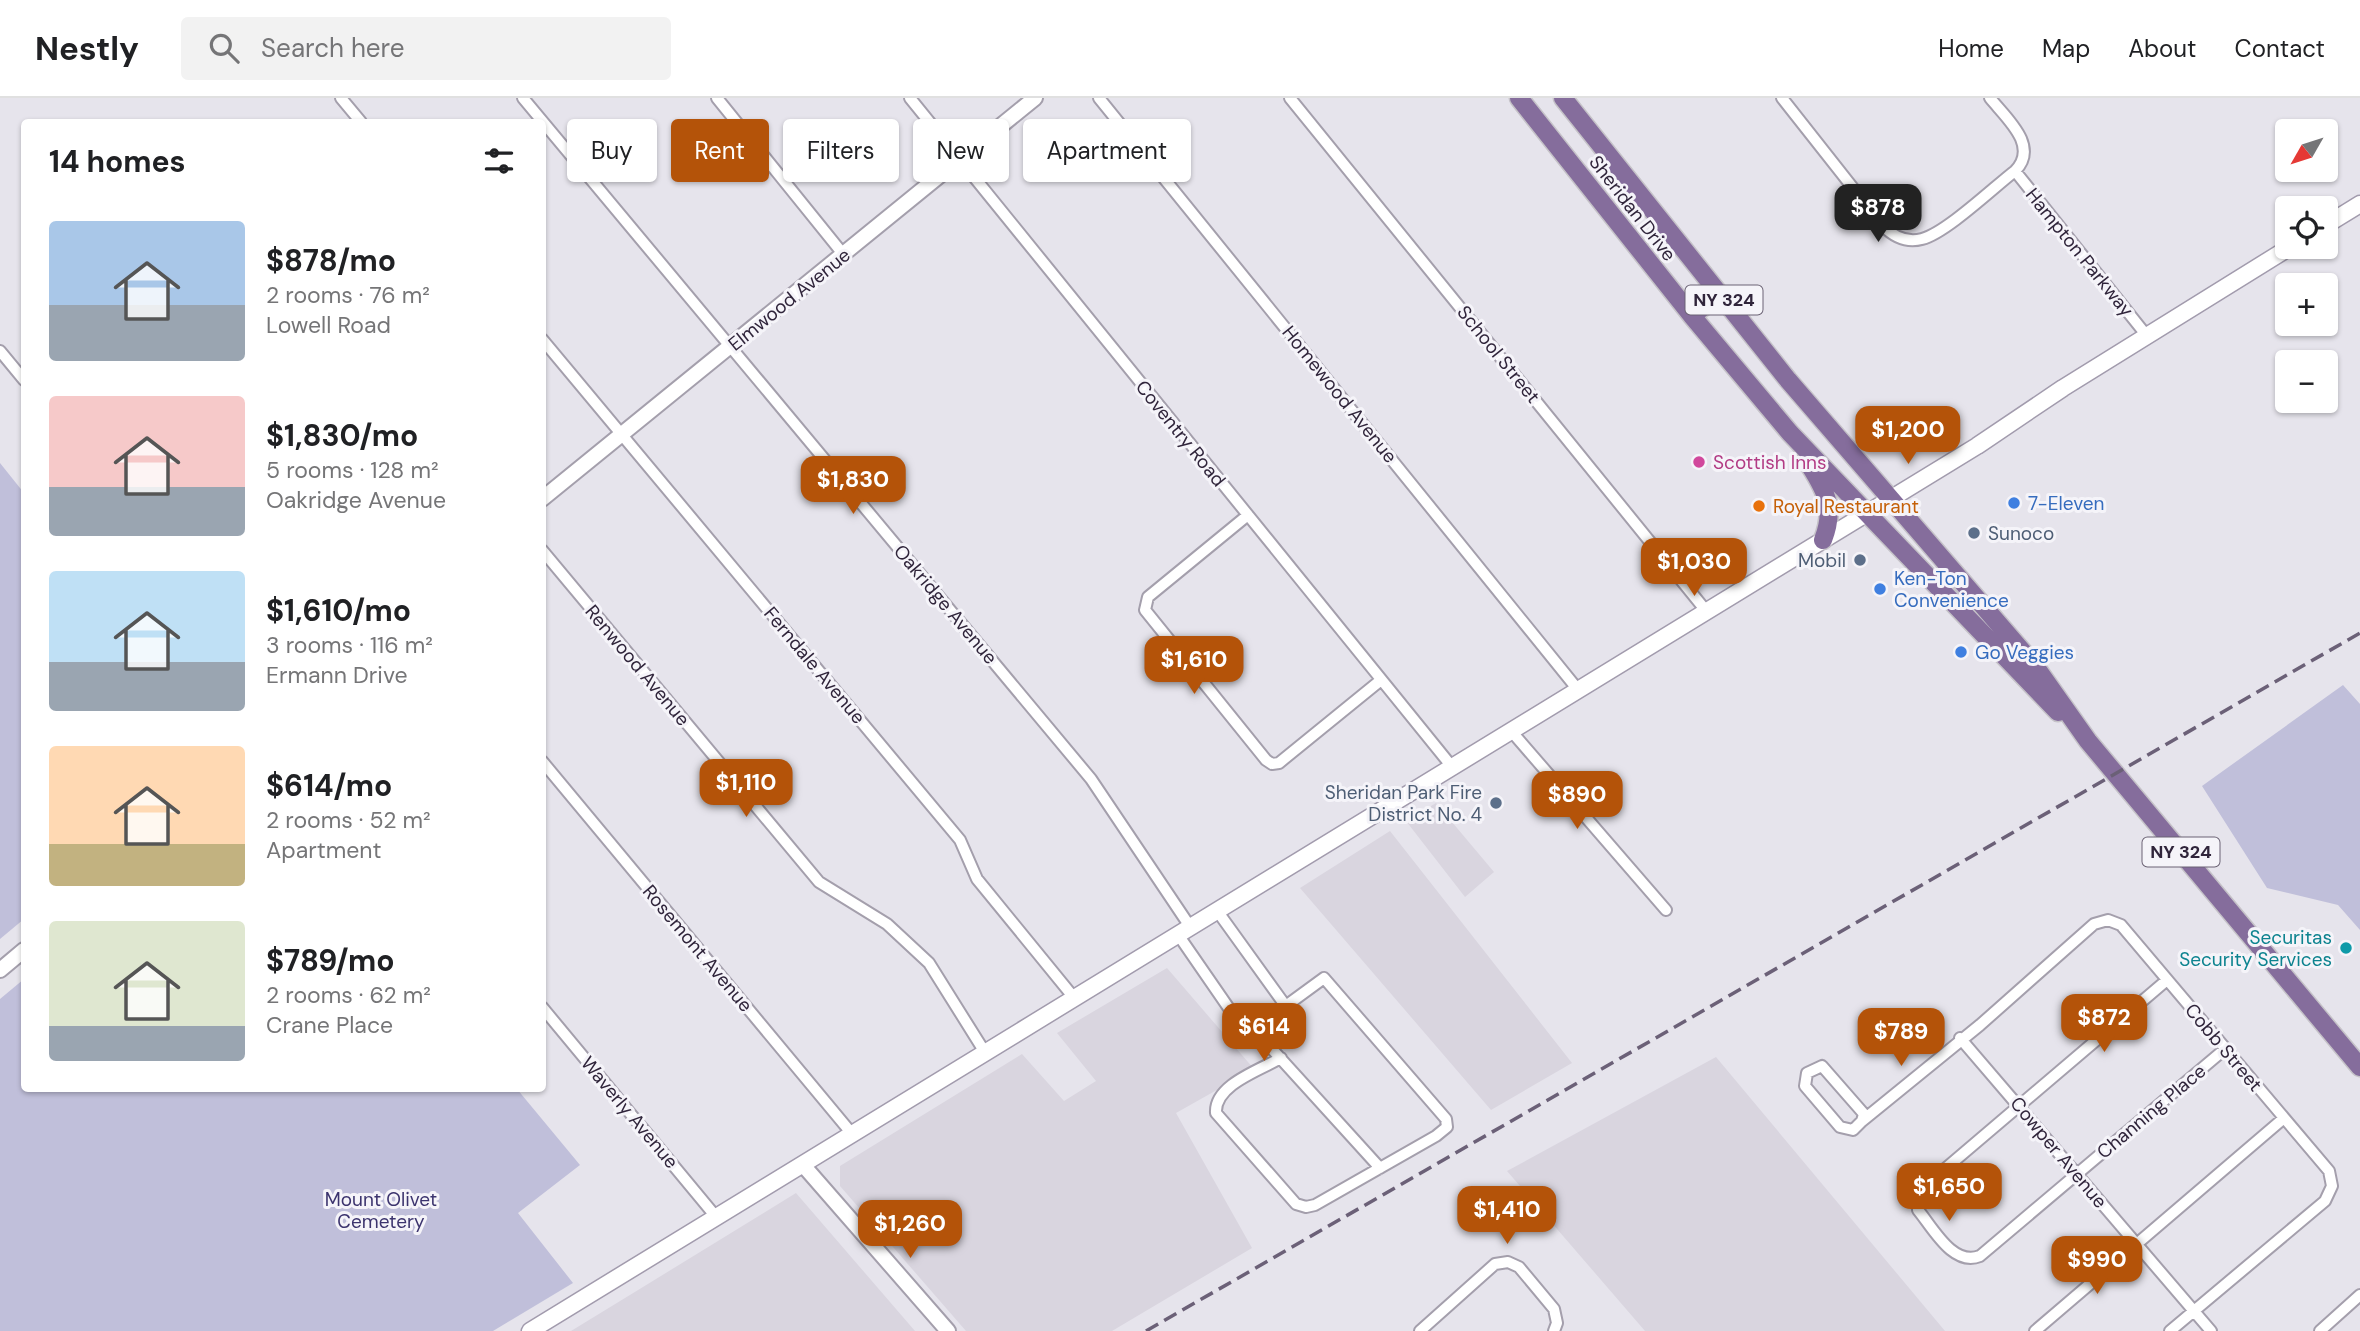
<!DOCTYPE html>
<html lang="en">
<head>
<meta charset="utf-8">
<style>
	:root { --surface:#fff; --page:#f2f2f2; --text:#202124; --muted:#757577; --line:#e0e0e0; --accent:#b45309 }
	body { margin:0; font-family:"DM Sans",sans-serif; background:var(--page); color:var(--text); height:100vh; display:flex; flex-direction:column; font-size:26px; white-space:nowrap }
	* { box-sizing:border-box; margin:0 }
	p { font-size:23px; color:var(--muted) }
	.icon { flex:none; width:38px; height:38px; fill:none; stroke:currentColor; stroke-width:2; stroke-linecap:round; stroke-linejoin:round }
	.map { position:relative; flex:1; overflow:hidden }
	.details { position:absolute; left:21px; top:21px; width:525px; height:973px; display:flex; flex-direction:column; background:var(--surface); border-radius:7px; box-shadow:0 2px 5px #0004 }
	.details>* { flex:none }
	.banner { position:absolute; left:567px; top:21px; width:665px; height:63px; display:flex; gap:14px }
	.needle { width:46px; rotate:231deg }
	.buttons { position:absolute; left:2275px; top:21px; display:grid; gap:14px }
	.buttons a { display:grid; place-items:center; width:63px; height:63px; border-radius:7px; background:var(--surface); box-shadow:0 2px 5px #0004; font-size:35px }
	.price { position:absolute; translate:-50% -60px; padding:0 16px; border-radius:14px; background:var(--accent); color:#fff; font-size:23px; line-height:46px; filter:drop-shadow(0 2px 4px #0008) }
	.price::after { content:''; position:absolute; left:50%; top:42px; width:21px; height:16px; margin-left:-10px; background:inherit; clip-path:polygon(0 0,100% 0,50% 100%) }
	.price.on { background:#222; color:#fff }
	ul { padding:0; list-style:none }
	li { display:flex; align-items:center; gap:21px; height:175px; padding:0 28px }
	li span { display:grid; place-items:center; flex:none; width:196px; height:140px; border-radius:7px; color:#555 }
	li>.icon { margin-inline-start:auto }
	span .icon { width:84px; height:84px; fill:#fffc; stroke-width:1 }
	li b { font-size:30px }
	h2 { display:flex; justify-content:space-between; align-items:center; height:84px; padding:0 28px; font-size:30px }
	.chip { padding:0 24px; border-radius:7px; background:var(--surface); box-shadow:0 2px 5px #0004; font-size:24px; line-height:63px }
	.chip.on { background:var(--accent); color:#fff }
	header { display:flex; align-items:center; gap:42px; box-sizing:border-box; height:98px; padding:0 35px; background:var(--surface); border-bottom:2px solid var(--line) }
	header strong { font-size:33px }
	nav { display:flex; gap:38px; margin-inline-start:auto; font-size:24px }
	.search { width:490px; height:63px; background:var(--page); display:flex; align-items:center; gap:18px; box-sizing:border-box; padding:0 24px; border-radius:7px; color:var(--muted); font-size:26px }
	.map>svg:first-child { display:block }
	.built { fill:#d9d5df }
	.green { fill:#c0bfda }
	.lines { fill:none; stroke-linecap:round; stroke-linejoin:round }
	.minor-casing { stroke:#a49fac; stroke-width:14 }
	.tertiary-casing { stroke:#a49fac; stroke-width:18 }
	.secondary-casing { stroke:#a29bad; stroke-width:19 }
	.primary-casing { stroke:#c5c2c8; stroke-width:21 }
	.minor { stroke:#fff; stroke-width:10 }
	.tertiary { stroke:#fff; stroke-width:14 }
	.secondary { stroke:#fff; stroke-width:16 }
	.primary { stroke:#856d9c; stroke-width:18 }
	.rail { stroke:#6b6077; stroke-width:3.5; stroke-dasharray:14 7; stroke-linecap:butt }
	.hotel-dot { fill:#d1479c; stroke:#f5f4f9; stroke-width:2.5 }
	.shop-dot { fill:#3f7fe0; stroke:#f5f4f9; stroke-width:2.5 }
	.food-dot { fill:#e8710a; stroke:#f5f4f9; stroke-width:2.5 }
	.service-dot { fill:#5c6f8a; stroke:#f5f4f9; stroke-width:2.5 }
	.culture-dot { fill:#0f9aa8; stroke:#f5f4f9; stroke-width:2.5 }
	.labels { text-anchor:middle; stroke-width:6; stroke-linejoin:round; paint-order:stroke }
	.shield { fill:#f5f4f9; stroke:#6b6374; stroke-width:2 }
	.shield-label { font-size:18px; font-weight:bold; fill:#30253b }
	.street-label { font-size:19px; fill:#30253b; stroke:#f5f4f9 }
	.hotel-label { font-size:19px; fill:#b23c85; stroke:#f5f4f9; text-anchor:start }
	.shop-label { font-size:19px; fill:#366cbe; stroke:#f5f4f9; text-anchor:start }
	.food-label { font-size:19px; fill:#c56008; stroke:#f5f4f9; text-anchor:start }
	.service-label { font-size:19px; fill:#4e5e75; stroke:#f5f4f9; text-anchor:end }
	.culture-label { font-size:19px; fill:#0d838f; stroke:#f5f4f9; text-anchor:end }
	.park-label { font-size:19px; fill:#3c346e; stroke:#f5f4f9 }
</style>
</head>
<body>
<header>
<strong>Nestly</strong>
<div class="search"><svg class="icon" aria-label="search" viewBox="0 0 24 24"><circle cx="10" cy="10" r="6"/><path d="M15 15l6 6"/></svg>Search here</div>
<nav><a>Home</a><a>Map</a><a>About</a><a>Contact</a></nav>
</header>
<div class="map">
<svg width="2360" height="1233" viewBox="0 0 2360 1233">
	<rect width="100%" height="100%" fill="#e6e4ec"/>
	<path class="built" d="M 1436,705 L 1494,774 L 1465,799 L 1406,723 Z
		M 1390,733 L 1572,965 L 1491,1012 L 1300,790 Z
		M 1167,870 L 1254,971 L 1176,1015 L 1252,1150 L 1112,1233 L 966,1233 L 840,1088 L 840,1068 L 1022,956 L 1064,1003 L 1096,983 L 1057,935 Z
		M 1716,959 L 1945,1233 L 1645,1233 L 1507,1073 Z
		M 796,1095 L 915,1233 L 571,1233 L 643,1189 Z"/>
	<path class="green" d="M 0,365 L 24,395 L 24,821 L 0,841 Z
		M 2343,587 L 2360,606 L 2360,832 L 2338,807 L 2267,790 L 2202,688 Z
		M 24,881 L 24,990 L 517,991 L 580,1067 L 518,1115 L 573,1185 L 493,1233 L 0,1233 L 0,901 Z"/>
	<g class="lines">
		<g class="minor-casing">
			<path id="minor" d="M 341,0 L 361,24
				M 523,0 L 1091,681 L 1191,830
				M 717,0 L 843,156
				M 910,0 L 1453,670
				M 1099,0 L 1579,593
				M 1290,0 L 1707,514
				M 1782,0 L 1883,128 C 1894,139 1907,145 1922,141 C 1946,135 1994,89 2015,73 C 2040,48 2006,20 1990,0
				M 2015,73 L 2147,238
				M 542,241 L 960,742 L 977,781 L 1075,901
				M 0,253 L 24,282
				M 1248,417 L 1148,499 L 1145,512 L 1266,662 L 1272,666 L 1279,665 L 1381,582
				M 542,452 L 819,784 L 887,826 L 929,865 L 986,956
				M 1512,634 L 1666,812
				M 542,663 L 853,1037
				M 1218,814 L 1285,907
				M 1179,838 L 1237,922 L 1261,939 L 1380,1070
				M 2167,882 L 1919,1093 L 1918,1112 C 1933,1130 1953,1169 1980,1158 L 2225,951
				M 542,909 L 717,1120
				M 1253,932 L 1324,880 L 1446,1021 L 1447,1029 L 1436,1038 L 1315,1107 L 1306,1109 L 1296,1106 L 1216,1015 C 1214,987 1260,972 1281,960
				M 1960,940 L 2211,1233
				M 1822,968 L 1864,1016 L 1862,1023 L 1853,1032 L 1840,1029 L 1805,988 L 1807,975 Z
				M 1862,1023 L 1980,927 L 2094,826 L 2108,822 L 2121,827 L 2329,1073 L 2332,1088 L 2325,1103 L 2170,1233
				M 1420,1233 L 1495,1166 L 1508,1164 L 1519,1169 L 1554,1211 L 1557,1225 L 1554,1233
				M 2035,1233 L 2284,1020
				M 2320,1233 L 2360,1197"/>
		</g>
		<g class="tertiary-casing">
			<path id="tertiary" d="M 542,401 L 1035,0
				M 0,872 L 24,852
				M 803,1067 L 948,1233"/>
		</g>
		<g class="secondary-casing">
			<path id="secondary" d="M 2326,127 L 2360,106
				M 530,1233 L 1977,348 L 2063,290 L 2290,149"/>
		</g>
		<g class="primary-casing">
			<path id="primary" d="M 1519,0 L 1692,218 L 1790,335 L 2058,614
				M 1563,0 L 1788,282 L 2035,568 L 2088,643 L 2360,969
				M 1692,218 L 1719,196
				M 1810,368 C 1827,395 1835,411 1823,442"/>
		</g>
		<use href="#minor" class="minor"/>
		<use href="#tertiary" class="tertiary"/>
		<use href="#secondary" class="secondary"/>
		<use href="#primary" class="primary"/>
		<path class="rail" d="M 1146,1233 L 2360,535"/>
	</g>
	<circle class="hotel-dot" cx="1699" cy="364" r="7"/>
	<g class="shop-dot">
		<circle cx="2014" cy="405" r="7"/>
		<circle cx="1880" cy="491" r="7"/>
		<circle cx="1961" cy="554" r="7"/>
	</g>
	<circle class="food-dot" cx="1759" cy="408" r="7"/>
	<g class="service-dot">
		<circle cx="1974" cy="435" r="7"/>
		<circle cx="1860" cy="462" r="7"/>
		<circle cx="1496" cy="705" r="7"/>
	</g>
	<circle class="culture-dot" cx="2346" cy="850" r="7"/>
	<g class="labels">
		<g class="shield">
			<rect x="1685.5" y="187.5" width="77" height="29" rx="5"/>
			<rect x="2142.5" y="739.5" width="77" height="29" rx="5"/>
		</g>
		<g class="shield-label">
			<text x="1724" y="208">NY 324</text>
			<text x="2181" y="760">NY 324</text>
		</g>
		<g class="street-label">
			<text transform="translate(1633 110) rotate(52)" y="7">Sheridan Drive</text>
			<text transform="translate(2080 154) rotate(51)" y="7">Hampton Parkway</text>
			<text transform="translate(789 201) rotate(-39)" y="7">Elmwood Avenue</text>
			<text transform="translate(1499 256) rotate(51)" y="7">School Street</text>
			<text transform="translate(1340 296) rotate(51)" y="7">Homewood Avenue</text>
			<text transform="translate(1181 335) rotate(51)" y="7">Coventry Road</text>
			<text transform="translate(946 506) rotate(50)" y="7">Oakridge Avenue</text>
			<text transform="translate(638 567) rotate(50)" y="7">Renwood Avenue</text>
			<text transform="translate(815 567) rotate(50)" y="7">Ferndale Avenue</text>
			<text transform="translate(698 850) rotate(50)" y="7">Rosemont Avenue</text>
			<text transform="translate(2224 949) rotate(50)" y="7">Cobb Street</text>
			<text transform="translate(2151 1013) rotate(-40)" y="7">Channing Place</text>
			<text transform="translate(630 1014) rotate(50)" y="7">Waverly Avenue</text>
			<text transform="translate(2059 1054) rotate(50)" y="7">Cowper Avenue</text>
		</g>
		<g class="hotel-label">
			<text x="1713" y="371">Scottish Inns</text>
		</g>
		<g class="shop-label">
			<text x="2028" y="412">7-Eleven</text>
			<text x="1894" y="487">Ken-Ton<tspan x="1894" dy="22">Convenience</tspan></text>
			<text x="1975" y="561">Go Veggies</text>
		</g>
		<g class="food-label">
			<text x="1773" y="415">Royal Restaurant</text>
		</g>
		<g class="service-label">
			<text x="1988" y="442" text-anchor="start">Sunoco</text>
			<text x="1846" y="469">Mobil</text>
			<text x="1482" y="701">Sheridan Park Fire<tspan x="1482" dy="22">District No. 4</tspan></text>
		</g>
		<g class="culture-label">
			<text x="2332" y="846">Securitas<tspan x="2332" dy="22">Security Services</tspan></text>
		</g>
		<g class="park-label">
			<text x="381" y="1108">Mount Olivet<tspan x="381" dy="22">Cemetery</tspan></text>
		</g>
	</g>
</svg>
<div class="buttons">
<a><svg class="needle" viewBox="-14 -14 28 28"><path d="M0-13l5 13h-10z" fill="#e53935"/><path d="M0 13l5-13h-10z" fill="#757577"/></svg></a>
<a><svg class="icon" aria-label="locate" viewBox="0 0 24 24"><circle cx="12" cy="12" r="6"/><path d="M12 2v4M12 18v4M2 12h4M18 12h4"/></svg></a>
<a>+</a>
<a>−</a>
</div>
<b class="price on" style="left:1878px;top:146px">$878</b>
<b class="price" style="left:1908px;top:368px">$1,200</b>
<b class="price" style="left:853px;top:418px">$1,830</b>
<b class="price" style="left:1694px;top:500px">$1,030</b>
<b class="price" style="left:1194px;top:598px">$1,610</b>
<b class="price" style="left:746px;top:721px">$1,110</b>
<b class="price" style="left:1577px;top:733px">$890</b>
<b class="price" style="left:2104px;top:956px">$872</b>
<b class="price" style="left:1264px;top:965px">$614</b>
<b class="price" style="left:1901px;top:970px">$789</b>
<b class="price" style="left:1949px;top:1125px">$1,650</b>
<b class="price" style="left:1507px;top:1148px">$1,410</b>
<b class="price" style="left:910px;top:1162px">$1,260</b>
<b class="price" style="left:2097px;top:1198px">$990</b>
<div class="banner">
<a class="chip">Buy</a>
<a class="chip on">Rent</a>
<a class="chip">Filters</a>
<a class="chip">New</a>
<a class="chip">Apartment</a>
</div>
<section class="details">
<h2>14 homes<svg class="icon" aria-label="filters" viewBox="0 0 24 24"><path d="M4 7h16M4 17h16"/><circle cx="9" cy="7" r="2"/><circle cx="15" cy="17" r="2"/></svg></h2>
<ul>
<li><span style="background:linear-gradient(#a9c7e8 60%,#9aa5b1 0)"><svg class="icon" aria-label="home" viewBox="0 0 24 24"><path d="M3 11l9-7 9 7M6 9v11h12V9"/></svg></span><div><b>$878/mo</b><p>2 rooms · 76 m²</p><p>Lowell Road</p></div></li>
<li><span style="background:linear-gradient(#f6c9c9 65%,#9aa5b1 0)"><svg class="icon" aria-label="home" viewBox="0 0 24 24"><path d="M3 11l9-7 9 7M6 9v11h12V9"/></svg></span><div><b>$1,830/mo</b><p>5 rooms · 128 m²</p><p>Oakridge Avenue</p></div></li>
<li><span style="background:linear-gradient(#bfe0f5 65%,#9aa5b1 0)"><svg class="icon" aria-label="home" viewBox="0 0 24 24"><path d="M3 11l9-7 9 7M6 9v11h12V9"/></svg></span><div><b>$1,610/mo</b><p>3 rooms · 116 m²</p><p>Ermann Drive</p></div></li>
<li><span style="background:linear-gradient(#ffd9b3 70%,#c2b280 0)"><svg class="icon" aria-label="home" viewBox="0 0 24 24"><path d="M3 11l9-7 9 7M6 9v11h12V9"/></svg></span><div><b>$614/mo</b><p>2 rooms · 52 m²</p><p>Apartment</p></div></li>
<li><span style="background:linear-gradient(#dfe7d0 75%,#9aa5b1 0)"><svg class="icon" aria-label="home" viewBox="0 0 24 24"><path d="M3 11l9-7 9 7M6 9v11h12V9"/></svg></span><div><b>$789/mo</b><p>2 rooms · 62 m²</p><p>Crane Place</p></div></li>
</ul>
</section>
</div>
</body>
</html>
